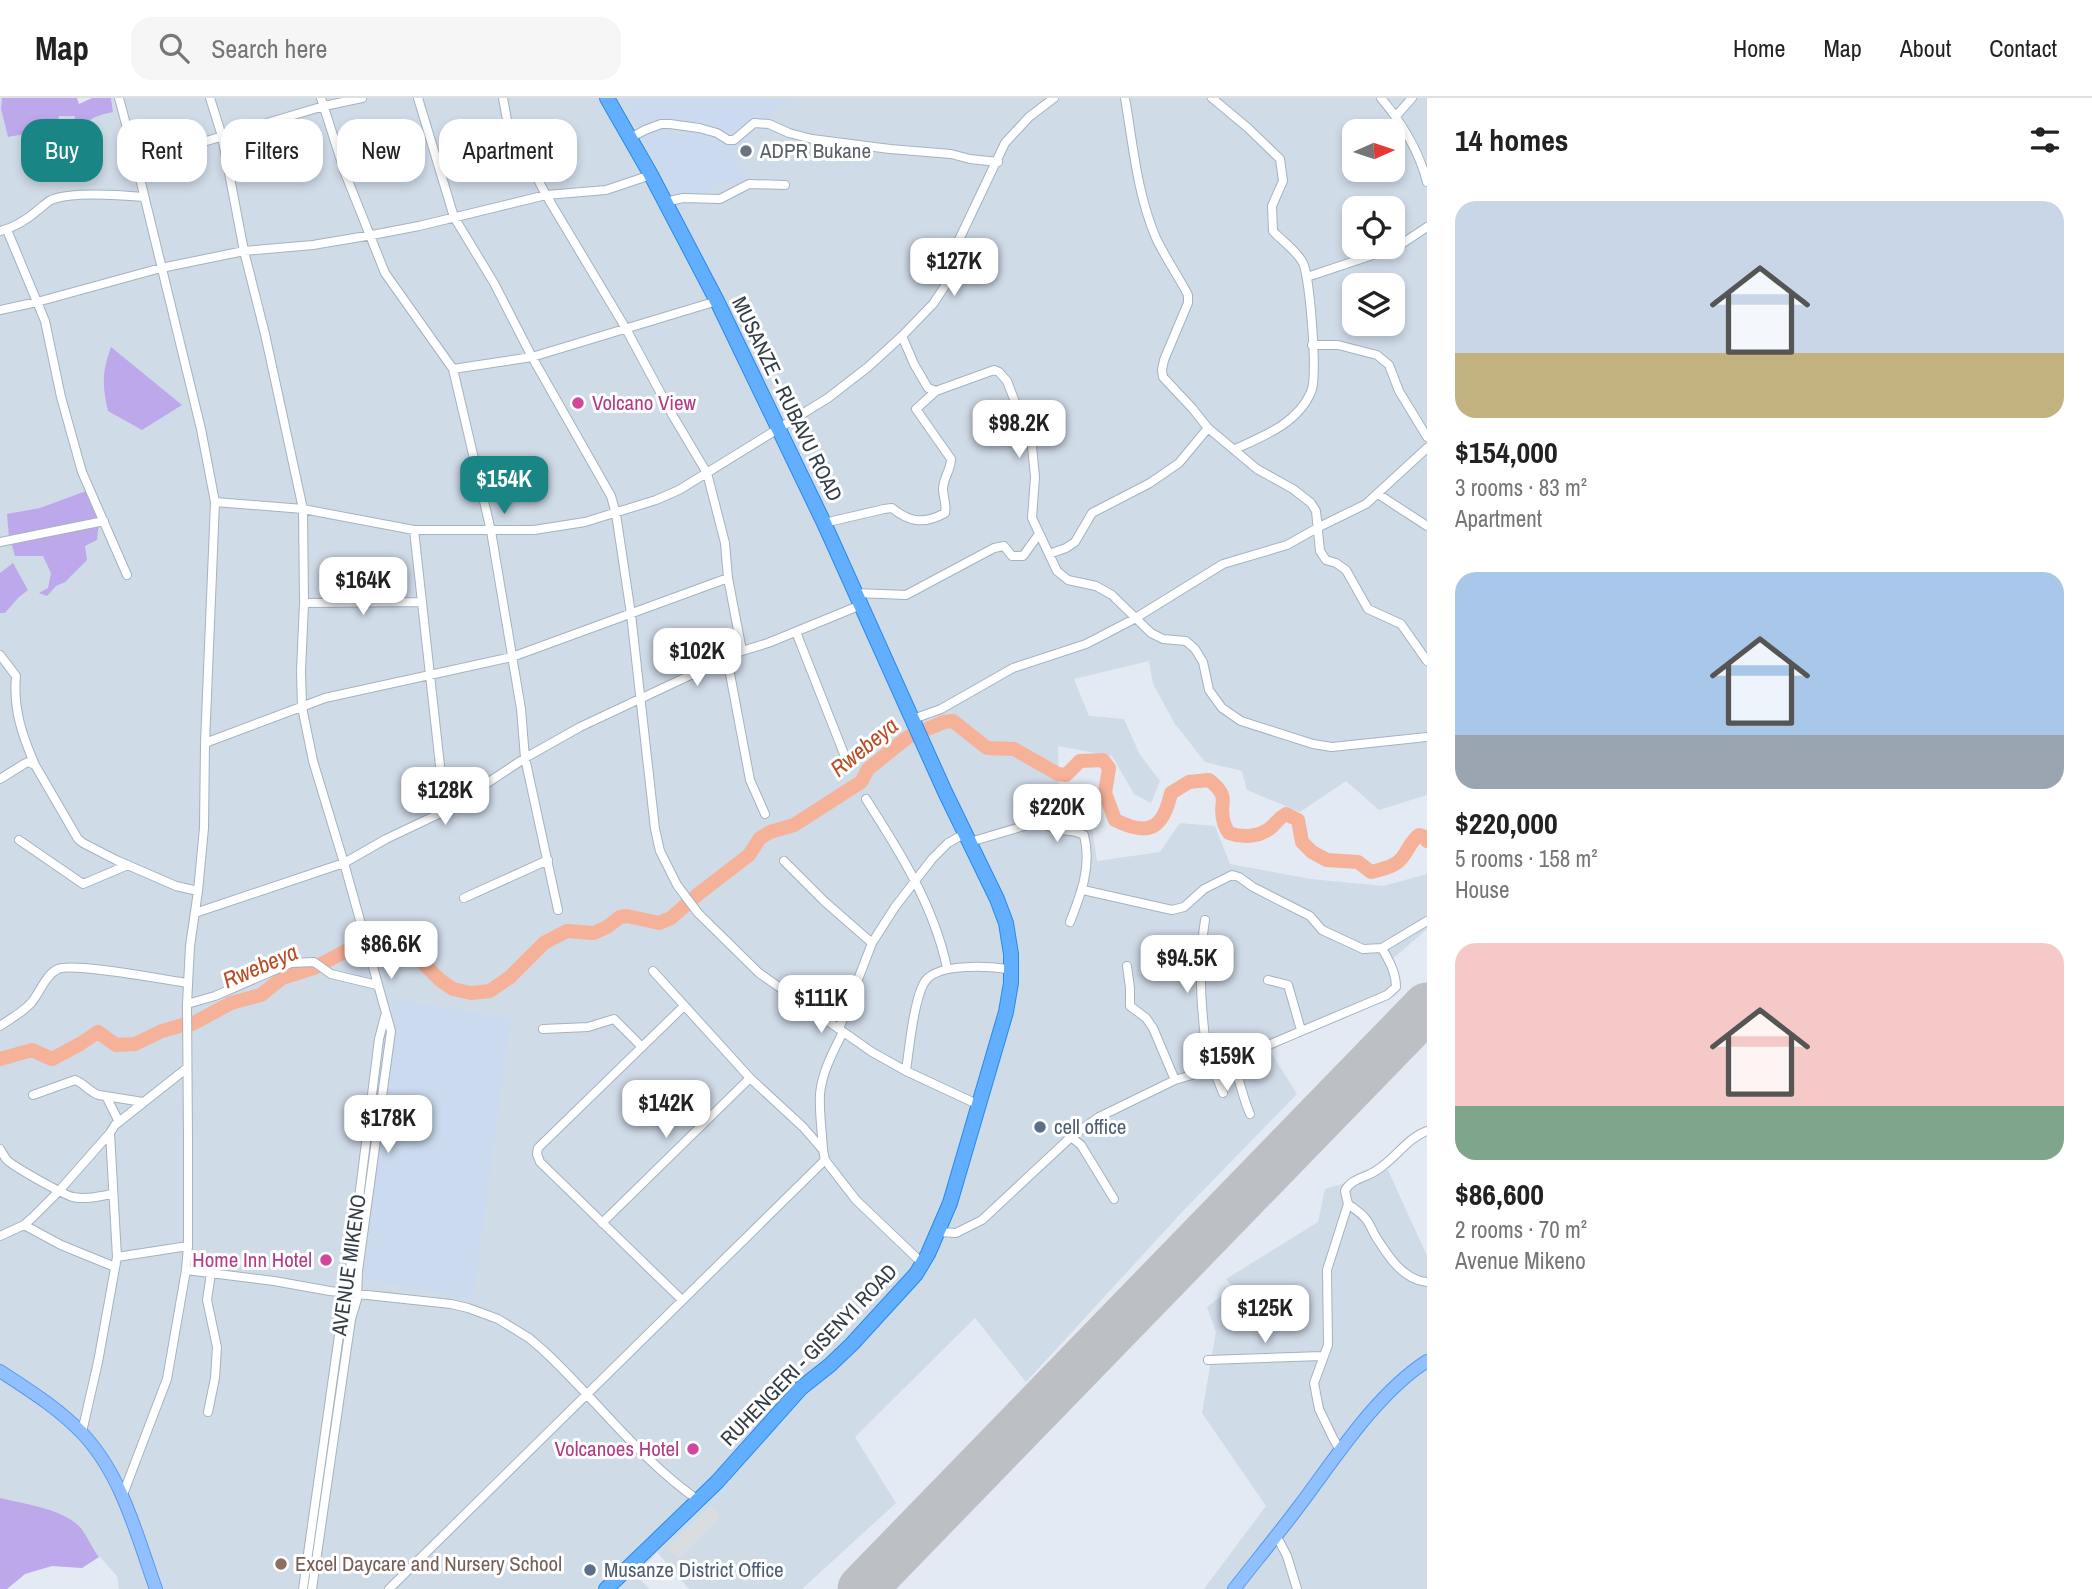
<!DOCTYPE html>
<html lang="en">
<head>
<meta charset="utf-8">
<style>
	:root { --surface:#fff; --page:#f6f6f6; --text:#222; --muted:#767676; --line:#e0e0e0; --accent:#198585 }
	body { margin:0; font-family:"Archivo Narrow",sans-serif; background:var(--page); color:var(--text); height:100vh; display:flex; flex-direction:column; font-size:26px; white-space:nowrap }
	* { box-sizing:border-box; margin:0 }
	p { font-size:23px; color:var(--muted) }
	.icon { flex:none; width:38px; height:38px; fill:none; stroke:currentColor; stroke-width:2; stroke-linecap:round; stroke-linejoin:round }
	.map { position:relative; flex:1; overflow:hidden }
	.drawer { display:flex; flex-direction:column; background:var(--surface); width:665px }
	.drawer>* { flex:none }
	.top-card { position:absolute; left:21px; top:21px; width:665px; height:63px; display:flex; gap:14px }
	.needle { width:46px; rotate:87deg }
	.controls { position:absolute; left:1342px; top:21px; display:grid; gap:14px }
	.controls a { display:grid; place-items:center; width:63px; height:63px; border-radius:14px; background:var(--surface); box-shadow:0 4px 10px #0003; font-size:35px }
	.price { position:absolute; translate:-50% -60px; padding:0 16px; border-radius:14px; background:#fff; color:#222; font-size:23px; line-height:46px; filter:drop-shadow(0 2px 4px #0008) }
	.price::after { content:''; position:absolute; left:50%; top:42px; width:21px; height:16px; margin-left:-10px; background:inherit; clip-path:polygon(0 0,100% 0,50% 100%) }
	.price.on { background:var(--accent); color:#fff }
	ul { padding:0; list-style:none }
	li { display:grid; align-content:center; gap:14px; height:371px; padding:0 28px }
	li span { display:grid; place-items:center; height:217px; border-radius:21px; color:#555 }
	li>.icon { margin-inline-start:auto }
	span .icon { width:126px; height:126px; fill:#fffc; stroke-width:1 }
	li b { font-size:30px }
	h2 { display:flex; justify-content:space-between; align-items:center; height:84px; padding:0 28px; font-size:30px }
	.chip { padding:0 24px; border-radius:21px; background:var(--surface); box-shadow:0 4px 10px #0003; font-size:24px; line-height:63px }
	.chip.on { background:var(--accent); color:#fff }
	header { display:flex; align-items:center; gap:42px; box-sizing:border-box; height:98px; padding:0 35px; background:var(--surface); border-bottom:2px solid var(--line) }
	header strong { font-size:33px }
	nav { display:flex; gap:38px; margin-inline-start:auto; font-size:24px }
	.search { width:490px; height:63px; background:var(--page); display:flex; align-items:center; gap:18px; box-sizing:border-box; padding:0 24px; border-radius:21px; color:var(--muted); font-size:26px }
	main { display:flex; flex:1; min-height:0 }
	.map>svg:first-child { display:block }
	.residential { fill:#d0dbe8; fill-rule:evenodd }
	.education { fill:#cbdaee }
	.green { fill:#bca8eb }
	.parking { fill:#d9dde0 }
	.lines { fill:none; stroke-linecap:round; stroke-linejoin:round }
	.river { stroke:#f6b199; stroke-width:14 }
	.runway { stroke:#bcbfc4; stroke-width:49 }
	.street-casing { stroke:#a5b2bf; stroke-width:10 }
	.primary-casing { stroke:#579aed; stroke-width:14 }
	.highway-casing { stroke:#268bea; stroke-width:16 }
	.street { stroke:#fff; stroke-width:8 }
	.primary { stroke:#90c0ff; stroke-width:12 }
	.highway { stroke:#62aeff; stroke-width:14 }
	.worship-dot { fill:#6b7280; stroke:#fff; stroke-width:2.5 }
	.hotel-dot { fill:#d1479c; stroke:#fff; stroke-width:2.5 }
	.service-dot { fill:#5c6f8a; stroke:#fff; stroke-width:2.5 }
	.education-dot { fill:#8d6e63; stroke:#fff; stroke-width:2.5 }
	.labels { text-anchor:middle; stroke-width:6; stroke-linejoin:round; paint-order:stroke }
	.worship-label { font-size:21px; fill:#5b616d; stroke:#fff; text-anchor:start }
	.street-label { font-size:21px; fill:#333d45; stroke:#fff }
	.hotel-label { font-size:21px; fill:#b23c85; stroke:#fff; text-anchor:end }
	.service-label { font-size:21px; fill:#4e5e75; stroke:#fff; text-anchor:start }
	.education-label { font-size:21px; fill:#785e54; stroke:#fff; text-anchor:start }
	.water-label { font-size:23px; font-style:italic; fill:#b94d24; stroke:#fff }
</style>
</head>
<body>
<header>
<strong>Map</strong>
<div class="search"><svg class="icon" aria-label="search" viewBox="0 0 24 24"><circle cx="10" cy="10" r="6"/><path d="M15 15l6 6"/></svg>Search here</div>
<nav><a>Home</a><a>Map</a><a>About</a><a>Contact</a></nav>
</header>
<main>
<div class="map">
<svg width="1427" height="1491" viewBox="0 0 1427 1491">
	<rect width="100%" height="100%" fill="#e3eaf3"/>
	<path class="residential" d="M 0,0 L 2,0 L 1,11 L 8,39 L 19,37 L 55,44 L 59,17 L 76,18 L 71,47 L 94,18 L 113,14 L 111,0 L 1427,0 L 1427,697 L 1379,712 L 1346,683 L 1300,714 L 1247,692 L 1242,673 L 1205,664 L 1175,626 L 1153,586 L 1149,563 L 1074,581 L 1089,618 L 1124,621 L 1139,655 L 1160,683 L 1151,705 L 1134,696 L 1112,658 L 1058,648 L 1059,689 L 1089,711 L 1097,763 L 1160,754 L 1180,725 L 1215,728 L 1230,766 L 1311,781 L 1383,788 L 1427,776 L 1427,831 L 1389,864 L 1398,887 L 1270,953 L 1297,996 L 1184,1112 L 1026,1284 L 975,1220 L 855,1339 L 896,1405 L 802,1491 L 689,1491 L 657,1454 L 636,1478 L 650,1491 L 119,1491 L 117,1478 L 91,1449 L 86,1437 L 53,1414 L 0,1400 ZM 1354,33 L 1393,33 L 1393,72 L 1354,72 ZM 1354,110 L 1393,110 L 1393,149 L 1354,149 ZM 1354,187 L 1393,187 L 1393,226 L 1354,226 Z
		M 1388,1072 L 1427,1158 L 1427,1491 L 1204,1491 L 1266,1408 L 1202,1315 L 1216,1234 L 1207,1209 L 1233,1189 L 1226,1181 L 1318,1124 L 1325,1091 Z"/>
	<path class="education" d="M 623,0 L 790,0 L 749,37 L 733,61 L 748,74 L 739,88 L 726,82 L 695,105 L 680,112 Z
		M 393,901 L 511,921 L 473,1201 L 364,1181 Z"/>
	<path class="green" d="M 2,0 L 77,0 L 79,6 L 92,0 L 111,0 L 113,14 C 91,19 82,22 82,47 L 70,47 L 75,18 L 59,18 L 55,44 L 19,37 L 8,39 L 1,11 Z
		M 111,249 L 182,307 L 142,332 L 108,313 C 102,287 102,274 111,249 Z
		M 86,393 L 98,422 L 9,440 L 7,416 L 40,410 Z
		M 99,425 L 97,442 L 85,448 L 87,462 L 65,484 L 56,488 L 47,498 L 39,495 L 48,490 L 51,475 L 43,458 L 15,458 L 11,444 L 83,432 Z
		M 13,465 L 28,492 L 18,500 L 5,515 L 0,515 L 0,475 Z
		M 0,1400 C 24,1406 59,1410 78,1427 C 87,1436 91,1449 99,1459 L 82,1470 L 52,1468 L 25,1476 L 7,1491 L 0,1491 Z"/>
	<path class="parking" d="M 710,1408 L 721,1419 L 678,1461 L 667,1449 Z"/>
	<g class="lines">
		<path class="river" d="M 192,926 L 231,905 L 261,897 L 282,880 L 314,870 L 357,847 L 387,850 L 417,859 L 440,882 L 453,891 L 471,895 L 490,893 L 510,879 L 544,845 L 567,833 L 594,835 L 607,829 L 620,819 L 627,818 L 659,825 L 671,820 L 697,797 L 749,757 L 760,740 L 770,734 L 794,727 L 861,684 L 868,671 L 908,639 L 944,624 L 953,623 L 987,650 L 1014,651 L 1058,676 L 1066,677 L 1080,663 L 1103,662 L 1109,670 L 1105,695 L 1115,722 C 1149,739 1163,731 1171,695 L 1189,684 L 1209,682 C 1233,701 1217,704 1224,725 C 1225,729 1227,732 1229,735 C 1242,740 1257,739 1269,731 C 1276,726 1277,721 1286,716 L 1298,722 L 1302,744 L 1312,754 L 1327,762 L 1358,764 L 1371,774 C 1382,771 1395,769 1402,760 C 1409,751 1410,744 1419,737 L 1425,739 L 1427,743
			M 0,961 L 32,952 L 52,961 L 80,946 L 98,934 L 116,947 L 135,946 L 162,933 L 183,927"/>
		<path class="runway" d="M 862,1491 L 1427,909"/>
		<g class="street-casing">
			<path id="street" d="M 119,0 L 136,64 L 201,331 L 215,404 L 205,645 L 204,730 L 198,793 L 190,848 L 187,906 L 188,1043 L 188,1148 L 186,1172 L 167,1281 L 122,1399
				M 210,0 L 222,38 L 244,153 L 265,236 L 303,411 L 304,505 L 301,573 L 302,609 L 313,663 L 344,765 L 391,933 L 358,1173 L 357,1201 L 351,1221 L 312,1491
				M 321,0 L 345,75 L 385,175 L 453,271 L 491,433 L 521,611 L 525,660 L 558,812
				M 418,0 L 454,119 L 494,185 L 532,259 L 611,398 L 616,416 L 631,516 L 655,731 L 660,753 L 677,787 L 698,815 L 759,875 L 872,954 L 906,973 L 979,1007
				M 503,0 L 507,22 L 546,97 L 625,229 L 673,318 L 707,375 L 725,445 L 728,480 L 742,553
				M 1125,0 C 1133,46 1137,96 1156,140 C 1165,159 1178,178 1188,197 L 1188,205 L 1164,262 L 1162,272 L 1163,279 L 1192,310 L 1208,330 L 1257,371 L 1293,391 L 1311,405 L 1316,413 L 1320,453 L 1326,462 L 1336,465 L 1346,472 L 1368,511 L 1401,526 L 1427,563
				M 1212,0 L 1248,30 L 1280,61 L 1283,83 L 1272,108 L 1273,133 C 1282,143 1297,153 1303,165 C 1310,180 1318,279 1311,294 C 1298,325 1264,338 1235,351
				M 1381,0 C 1402,25 1419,53 1427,84
				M 1396,18 L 1412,0
				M 630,40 L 645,32 L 661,26 L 670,26 L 699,30 L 717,35 L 728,42 L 734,42 L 754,25 L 769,26 L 789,35 L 812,41 L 890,51 L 951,56 L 970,61 L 998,64
				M 136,64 L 324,8 L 362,0
				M 665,104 L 683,100 L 720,101 L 749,86 L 785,87
				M 7,132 L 45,223 L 61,299 L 82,374 L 127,477
				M 0,133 C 13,130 28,121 38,112 C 42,109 47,104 51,102 C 72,93 121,97 144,99
				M 1307,179 L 1397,149 L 1427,129
				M 0,212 L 37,204 L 161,170 L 244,153 L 313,147 L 372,137 L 419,128 L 546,97 L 606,92 L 651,77
				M 902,238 L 914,266 L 928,290 L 936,293 L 994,272 L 999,274 L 1007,283 L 1032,348 L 1035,379 L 1032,420 L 1057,473 L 1068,482 L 1096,488 L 1112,497 L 1151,535 L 1163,541 L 1186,543 L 1195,551 L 1203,564 L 1209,592 L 1222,610 L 1241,623 L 1313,646 L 1332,649 L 1427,639
				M 1312,247 L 1338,247 L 1377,257 L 1389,267 L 1399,293 L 1427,339
				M 453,271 L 532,259 L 717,203
				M 1378,396 L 1427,428
				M 215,404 L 303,411 L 414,432 L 534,432 L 585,424 L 656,402 L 679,392 L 828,300 L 868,269 L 902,238 L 933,206 L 953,176 L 956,148 L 1005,45 L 1029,19 L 1054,0
				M 824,425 L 884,411 L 892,410 C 910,425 925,426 945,415 C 947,406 943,399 943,391 C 943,380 951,372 951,361 L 916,311 L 936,293
				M 414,432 L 445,713
				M 0,444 L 104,423
				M 1049,456 L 1066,450 L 1075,444 L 1092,415 L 1150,385 L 1179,365 L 1208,330
				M 856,495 L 906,497 L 994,450 L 1004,448 L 1012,458 L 1023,458 L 1039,436
				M 304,505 L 421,504
				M 796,534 L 846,661
				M 0,557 L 16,578 C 13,611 22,637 35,667
				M 727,560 L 750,682 L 765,716
				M 913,621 L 941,611 L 1013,570 L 1086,546 L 1134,521 L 1223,466 L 1287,447 L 1319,429 L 1366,406 L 1427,350
				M 205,645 L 325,600 L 512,559 L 728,480
				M 0,681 L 24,666 L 28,664 L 35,667 L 78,741 L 83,745 L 116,762 L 176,788 L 198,793
				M 866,701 C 900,754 934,808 947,870
				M 19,742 L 83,786 L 128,767
				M 970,744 L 1041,723 C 1059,738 1067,728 1084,737 C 1092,768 1081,796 1070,824
				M 784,763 L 824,803 L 872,845
				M 1083,792 L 1172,812 L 1184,809 L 1204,791 L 1232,777 L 1239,779 L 1253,789 L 1310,818 L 1322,832 L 1363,851 L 1382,850 L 1427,823
				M 464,800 L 548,762
				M 195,815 L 344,765 L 386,741 L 445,713 L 525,660 L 580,629 L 742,553 L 768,545 L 861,507
				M 1205,822 C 1197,873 1202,921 1209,972
				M 1127,868 L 1130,890 L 1130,908 L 1146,920 L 1153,930 L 1175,982
				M 653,873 L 750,980 L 803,1029 L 823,1052 L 825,1062 L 856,1102 L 922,1165
				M 1268,882 L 1288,887 L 1301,932
				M 187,906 L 215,898 L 291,865 L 314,864 L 331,876 L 377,887
				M 0,928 C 10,921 23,914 31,905 C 40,895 45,877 58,871 C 74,864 165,882 188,885
				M 543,931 L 588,929 L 614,921 L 642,949
				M 839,931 L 872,845 L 895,809 L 932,761 L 948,745 L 966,735
				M 1231,962 C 1240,980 1242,998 1250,1016
				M 1213,970 L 1223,995
				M 906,973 C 909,952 914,898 926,882 C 940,865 991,868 1011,872
				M 33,997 L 75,982 C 84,985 89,994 99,997 L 143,1004
				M 107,1000 L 119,1024
				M 0,1051 C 1,1053 5,1059 6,1061 C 12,1068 64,1097 73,1099 C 86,1102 100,1098 112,1096
				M 823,1052 C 822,1033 819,1014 820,996 C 822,974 833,954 843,934
				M 1114,1101 L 1081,1047 L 1071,1039 L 1099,1019 L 1175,982 L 1209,972 L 1387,897 L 1396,889 C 1396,874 1389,863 1382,850
				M 1348,1106 C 1353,1110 1360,1114 1365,1120 C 1370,1125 1372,1133 1376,1139 C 1388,1158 1403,1182 1427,1184
				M 602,1125 L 750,980
				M 24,1127 L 61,1147 L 115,1169
				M 938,1134 L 956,1135 L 982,1122 L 1071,1039
				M 0,1138 L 24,1127 L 33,1119 L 58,1094 L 110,1035
				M 117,1159 L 188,1148
				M 186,1172 L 274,1183 L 330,1193 L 451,1206 L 468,1210 L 498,1221 L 529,1240 L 543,1252 C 596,1301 639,1361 698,1402
				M 682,1202 L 540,1064 L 537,1056 L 538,1050 L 684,908
				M 1208,1262 L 1322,1258
				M 208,1314 L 215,1280 L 217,1249 L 207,1202 L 211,1175
				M 82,1334 L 98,1264 L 117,1159 L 110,1035 L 115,1027 L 187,970
				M 1340,1352 L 1333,1340 L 1319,1311 L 1314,1285 L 1328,1247 L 1327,1172 L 1348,1106 L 1345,1093 C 1351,1080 1366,1080 1377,1072 C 1395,1061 1407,1040 1427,1033
				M 1276,1437 L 1287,1458 L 1297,1491
				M 303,1491 L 342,1216 L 347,1195 L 379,941 L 385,918
				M 389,1491 L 825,1062"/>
		</g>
		<g class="primary-casing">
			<path id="primary" d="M 0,1273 C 29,1292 58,1310 82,1335 C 122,1377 137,1438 156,1491
				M 1234,1491 C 1256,1463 1279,1435 1300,1407 C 1336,1359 1377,1295 1427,1263"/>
		</g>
		<g class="highway-casing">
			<path id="highway" d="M 606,1491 L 717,1384 L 801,1290 L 830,1267 L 852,1246 L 916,1176 L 928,1156 L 950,1105 L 1006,914 L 1011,885 L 1011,856 L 1006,825 L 997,801 L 945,694 L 824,425 L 717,203 L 651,77 L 607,0"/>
		</g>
		<use href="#street" class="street"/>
		<use href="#primary" class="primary"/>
		<use href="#highway" class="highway"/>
	</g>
	<circle class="worship-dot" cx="746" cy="53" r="7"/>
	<g class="hotel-dot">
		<circle cx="578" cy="305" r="7"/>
		<circle cx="326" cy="1162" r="7"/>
		<circle cx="693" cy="1351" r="7"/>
	</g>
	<g class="service-dot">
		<circle cx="1040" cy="1029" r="7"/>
		<circle cx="590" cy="1472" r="7"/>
	</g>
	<circle class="education-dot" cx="281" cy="1466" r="7"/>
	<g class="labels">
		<g class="worship-label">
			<text x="760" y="60">ADPR Bukane</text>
		</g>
		<g class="street-label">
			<text transform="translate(787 301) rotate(64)" y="7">MUSANZE - RUBAVU ROAD</text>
			<text transform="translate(349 1167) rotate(-82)" y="7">AVENUE MIKENO</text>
			<text transform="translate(809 1257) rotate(-46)" y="7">RUHENGERI - GISENYI ROAD</text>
		</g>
		<g class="hotel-label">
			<text x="592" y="312" text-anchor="start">Volcano View</text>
			<text x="312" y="1169">Home Inn Hotel</text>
			<text x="679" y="1358">Volcanoes Hotel</text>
		</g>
		<g class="service-label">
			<text x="1054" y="1036">cell office</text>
			<text x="604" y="1479">Musanze District Office</text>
		</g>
		<g class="education-label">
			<text x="295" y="1473">Excel Daycare and Nursery School</text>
		</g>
		<g class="water-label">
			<text transform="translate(864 649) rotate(-39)" y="8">Rwebeya</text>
			<text transform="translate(260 868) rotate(-23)" y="8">Rwebeya</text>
		</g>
	</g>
</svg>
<div class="controls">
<a><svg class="needle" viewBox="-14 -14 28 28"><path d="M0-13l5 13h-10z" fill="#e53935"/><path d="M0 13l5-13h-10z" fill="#767676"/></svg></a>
<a><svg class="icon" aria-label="locate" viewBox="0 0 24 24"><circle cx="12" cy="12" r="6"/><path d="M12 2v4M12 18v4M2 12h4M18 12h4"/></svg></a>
<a><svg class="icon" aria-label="layers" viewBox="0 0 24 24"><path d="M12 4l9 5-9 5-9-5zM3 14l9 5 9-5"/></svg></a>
</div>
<b class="price" style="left:954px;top:200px">$127K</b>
<b class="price" style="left:1019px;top:362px">$98.2K</b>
<b class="price on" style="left:504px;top:418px">$154K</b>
<b class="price" style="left:363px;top:519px">$164K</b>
<b class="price" style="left:697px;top:590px">$102K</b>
<b class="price" style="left:445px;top:729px">$128K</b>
<b class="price" style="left:1057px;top:746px">$220K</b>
<b class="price" style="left:391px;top:883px">$86.6K</b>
<b class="price" style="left:1187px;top:897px">$94.5K</b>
<b class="price" style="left:821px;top:937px">$111K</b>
<b class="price" style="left:1227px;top:995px">$159K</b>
<b class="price" style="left:666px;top:1042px">$142K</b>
<b class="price" style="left:388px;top:1057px">$178K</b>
<b class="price" style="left:1265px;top:1247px">$125K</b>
<div class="top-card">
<a class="chip on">Buy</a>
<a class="chip">Rent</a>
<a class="chip">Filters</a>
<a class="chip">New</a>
<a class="chip">Apartment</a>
</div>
</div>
<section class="drawer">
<h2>14 homes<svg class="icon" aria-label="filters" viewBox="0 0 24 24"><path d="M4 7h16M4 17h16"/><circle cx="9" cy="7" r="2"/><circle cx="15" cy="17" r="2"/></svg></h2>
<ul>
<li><span style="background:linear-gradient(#c9d6e8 70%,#c2b280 0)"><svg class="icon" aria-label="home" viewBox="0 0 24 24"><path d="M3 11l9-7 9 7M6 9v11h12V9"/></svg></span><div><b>$154,000</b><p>3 rooms · 83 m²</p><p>Apartment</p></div></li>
<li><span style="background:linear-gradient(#a9c7e8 75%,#9aa5b1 0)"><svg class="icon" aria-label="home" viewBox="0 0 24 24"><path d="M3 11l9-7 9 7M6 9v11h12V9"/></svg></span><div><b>$220,000</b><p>5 rooms · 158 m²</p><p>House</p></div></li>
<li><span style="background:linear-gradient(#f6c9c9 75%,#7fa58c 0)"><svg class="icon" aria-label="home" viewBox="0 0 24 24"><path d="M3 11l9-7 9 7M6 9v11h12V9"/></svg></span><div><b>$86,600</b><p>2 rooms · 70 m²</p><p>Avenue Mikeno</p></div></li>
</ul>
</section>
</main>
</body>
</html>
